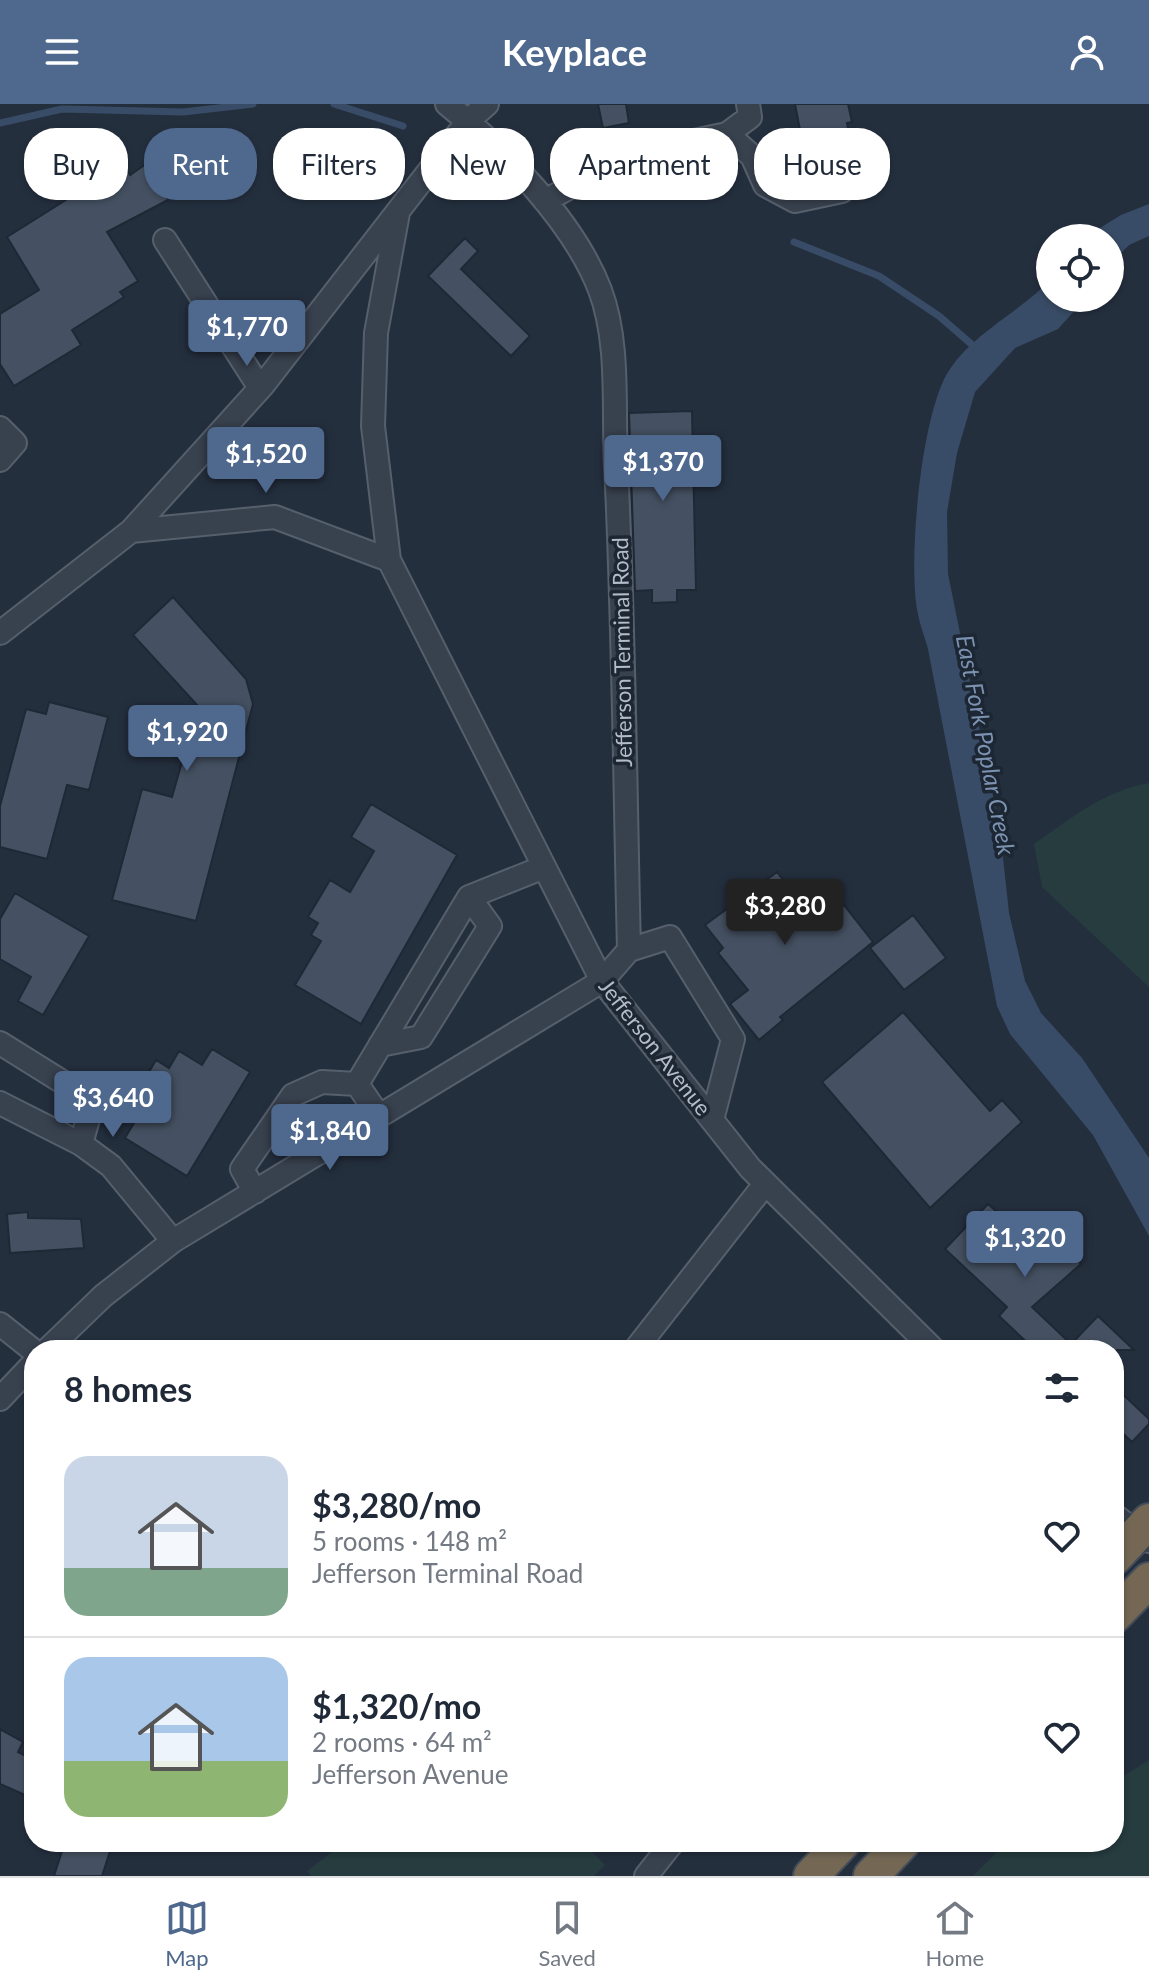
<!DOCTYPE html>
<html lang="en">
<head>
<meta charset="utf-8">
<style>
	:root { --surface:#fff; --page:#f6f6f7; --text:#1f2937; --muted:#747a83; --line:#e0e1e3; --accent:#4f688e }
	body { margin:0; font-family:Lato,sans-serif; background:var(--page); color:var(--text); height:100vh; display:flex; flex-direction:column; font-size:30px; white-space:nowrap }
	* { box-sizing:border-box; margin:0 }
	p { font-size:26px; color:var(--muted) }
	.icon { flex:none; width:44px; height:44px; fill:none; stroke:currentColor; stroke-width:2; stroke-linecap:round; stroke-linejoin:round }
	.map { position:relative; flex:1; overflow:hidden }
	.drawer { position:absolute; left:24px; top:1236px; width:1100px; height:512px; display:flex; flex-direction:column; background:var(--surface); border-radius:32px; box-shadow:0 2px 6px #0004 }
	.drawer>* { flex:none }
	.banner { position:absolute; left:24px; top:24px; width:1102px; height:72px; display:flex; gap:16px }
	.fabs { position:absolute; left:1036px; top:120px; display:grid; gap:16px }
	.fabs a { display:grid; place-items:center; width:88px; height:88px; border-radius:50%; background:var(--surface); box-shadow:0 2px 6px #0004; font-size:40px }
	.price { position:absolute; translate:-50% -68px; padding:0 18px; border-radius:8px; background:var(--accent); color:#fff; font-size:26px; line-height:52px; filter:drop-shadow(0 2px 4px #0008) }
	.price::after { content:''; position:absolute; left:50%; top:48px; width:24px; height:18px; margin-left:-12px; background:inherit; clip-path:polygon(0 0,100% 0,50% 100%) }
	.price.active { background:#222; color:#fff }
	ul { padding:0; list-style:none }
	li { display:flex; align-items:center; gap:24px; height:200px; padding:0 40px }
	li+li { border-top:2px solid var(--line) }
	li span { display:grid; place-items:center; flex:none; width:224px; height:160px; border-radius:24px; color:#555 }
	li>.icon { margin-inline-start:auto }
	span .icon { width:96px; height:96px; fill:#fffc; stroke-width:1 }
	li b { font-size:34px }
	h2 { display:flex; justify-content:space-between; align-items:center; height:96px; padding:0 40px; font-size:34px }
	.pill { padding:0 28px; border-radius:32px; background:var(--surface); box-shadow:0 2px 6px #0004; font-size:28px; line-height:72px }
	.pill.active { background:var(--accent); color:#fff }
	header { display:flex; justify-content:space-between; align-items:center; height:104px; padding:0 40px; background:var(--accent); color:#fff; font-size:36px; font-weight:700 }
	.menu { display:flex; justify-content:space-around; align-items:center; height:112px; border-top:2px solid var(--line); background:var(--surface); font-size:22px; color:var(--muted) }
	.menu a { display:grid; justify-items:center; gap:4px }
	.menu .active { color:var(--accent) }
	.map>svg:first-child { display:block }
	.green { fill:#263c3f }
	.water { fill:#394c67 }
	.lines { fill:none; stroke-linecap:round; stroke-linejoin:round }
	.stream { stroke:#394c67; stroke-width:7 }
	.building { fill:#455162; stroke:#1f2835; stroke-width:2 }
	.minor-casing { stroke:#565f6c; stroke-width:26 }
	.highway-casing { stroke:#434c59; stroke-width:38 }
	.minor { stroke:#38414e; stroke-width:22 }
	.highway { stroke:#746855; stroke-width:34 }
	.labels { text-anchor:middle; stroke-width:7; stroke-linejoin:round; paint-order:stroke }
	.street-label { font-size:22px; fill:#b4bcc9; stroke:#1d2633 }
	.water-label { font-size:24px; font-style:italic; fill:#7c92b1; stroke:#1d2633 }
</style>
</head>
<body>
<header><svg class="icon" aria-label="menu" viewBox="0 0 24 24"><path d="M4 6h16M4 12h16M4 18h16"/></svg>Keyplace<svg class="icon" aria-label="person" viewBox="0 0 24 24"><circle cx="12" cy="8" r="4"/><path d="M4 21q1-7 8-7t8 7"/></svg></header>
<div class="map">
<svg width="1149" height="1772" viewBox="0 0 1149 1772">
	<rect width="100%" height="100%" fill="#242f3e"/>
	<path class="green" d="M 1149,679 L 1149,883 L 1042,783 L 1034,740 C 1071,714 1104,687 1149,679 Z
		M 1149,1656 L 1149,1772 L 973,1772 L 1007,1738 L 1114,1738 L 1114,1678 Z
		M 345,1738 L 582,1738 L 605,1761 L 594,1772 L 311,1772 L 307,1767 Z"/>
	<path class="water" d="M 1149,100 L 1149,132 L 1129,141 L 1110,160 L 1110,134 L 1084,134 L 1121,111 Z
		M 1050,176 L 1050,194 L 1086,194 L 1058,225 L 1015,244 L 975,288 L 957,349 L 947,408 L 948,470 L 1000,726 L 1009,809 L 1025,877 L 1041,909 L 1082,954 L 1149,1054 L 1149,1132 L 1093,1031 L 1010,930 L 997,902 L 928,545 C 925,533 920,522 918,510 C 907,461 921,306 950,265 C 975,228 1020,208 1050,176 Z"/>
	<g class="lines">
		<path class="stream" d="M 334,0 L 403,22
			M 0,19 L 62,5 L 183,8 L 253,0
			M 794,138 L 879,172 L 939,212 L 977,245"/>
	</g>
	<path class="building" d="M 598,0 L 626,0 L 629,19 L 603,24 Z
		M 795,0 L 848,0 L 852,18 L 847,19 L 852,44 L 800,54 L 794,28 L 800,26 Z
		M 123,60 L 130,71 L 146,60 L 168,96 L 107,128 L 138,177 L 120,188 L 124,193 L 72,226 L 81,241 L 14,282 L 0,260 L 0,210 L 39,186 L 7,133 Z
		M 465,134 L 478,147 L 461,165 L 530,232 L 511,252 L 428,172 Z
		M 692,307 L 696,486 L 677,486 L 677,498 L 652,499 L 652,486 L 635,487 L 629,309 Z
		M 173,493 L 246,575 L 253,600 L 196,817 L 112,796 L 142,685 L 172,693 L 198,602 L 133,531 Z
		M 49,598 L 108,613 L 89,686 L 67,681 L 47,755 L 0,743 L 0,702 L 26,605 L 46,610 Z
		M 371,700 L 457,751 L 361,920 L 295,881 L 321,837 L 311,831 L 318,819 L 308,813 L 330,776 L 350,788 L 374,747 L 351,733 Z
		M 777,768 L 792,787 L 825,777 L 873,838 L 780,913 L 783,916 L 759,936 L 730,900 L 748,886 L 718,849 L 723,844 L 705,821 Z
		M 15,789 L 89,832 L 43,911 L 18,897 L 31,873 L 0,855 L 0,815 Z
		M 913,811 L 946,854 L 904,886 L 870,844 Z
		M 903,908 L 990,1007 L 1002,996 L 1022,1018 L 930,1104 L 822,978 Z
		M 212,945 L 250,968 L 187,1072 L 125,1034 L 138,1012 L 133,1009 L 153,977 L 146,973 L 156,956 L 169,964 L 179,947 L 202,961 Z
		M 988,1100 L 1006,1116 L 1013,1109 L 1053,1146 L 1062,1138 L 1081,1160 L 1032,1203 L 1071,1240 L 1098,1212 L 1134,1246 L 1035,1246 L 999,1212 L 1007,1203 L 945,1145 Z
		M 28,1108 L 28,1114 L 81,1115 L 84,1144 L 10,1149 L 7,1110 Z
		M 1114,1282 L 1149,1315 L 1149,1320 L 1132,1338 L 1114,1321 Z
		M 0,1625 L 23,1638 L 18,1648 L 34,1656 L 34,1695 L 0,1680 Z
		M 65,1738 L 113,1738 L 102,1772 L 54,1772 Z"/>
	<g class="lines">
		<g class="minor-casing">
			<path id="minor" d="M 727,30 L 752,52 L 765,81 L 795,97 L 842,87
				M 545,97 L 628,51 L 727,30 L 750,13 L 748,0
				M 398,109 L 376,229 L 373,322 L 389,456 L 602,877 L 750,1064 L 934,1246
				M 165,136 L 260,284
				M 0,324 L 15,339 L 0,356
				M 131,427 L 275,413 L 389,456
				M 0,529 L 131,427 L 263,281 L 468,17 L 487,0
				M 629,846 L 670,833 L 733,935 L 712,1016
				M 0,939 L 93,997 L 81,1040
				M 380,941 L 421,933 L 490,822 L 469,793
				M 0,999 L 81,1040 L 111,1062 L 173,1137
				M 379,1012 L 357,980 L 469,793 L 544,763
				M 255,1088 L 242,1065 L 293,991 L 322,978 L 357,980
				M 0,1220 L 34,1247
				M 47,1246 L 103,1192 L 173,1137 L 602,877 L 629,846 C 625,684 624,522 616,361 C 613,305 620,239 600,186 C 574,118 503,45 447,0
				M 635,1246 L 765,1080
				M 0,1295 L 34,1259
				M 1114,1411 L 1148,1437
				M 646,1772 L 673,1738"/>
		</g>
		<g class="highway-casing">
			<path id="highway" d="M 1114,1454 L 1149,1417
				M 1114,1512 L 1149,1476
				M 811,1772 L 843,1738
				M 871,1772 L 903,1738"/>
		</g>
		<use href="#minor" class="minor"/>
		<use href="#highway" class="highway"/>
	</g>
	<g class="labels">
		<g class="street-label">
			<text transform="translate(622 548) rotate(-91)" y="8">Jefferson Terminal Road</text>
			<text transform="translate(655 943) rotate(52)" y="8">Jefferson Avenue</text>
		</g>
		<g class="water-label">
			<text transform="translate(985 641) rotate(79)" y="8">East Fork Poplar Creek</text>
		</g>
	</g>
</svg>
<div class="fabs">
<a><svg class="icon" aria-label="locate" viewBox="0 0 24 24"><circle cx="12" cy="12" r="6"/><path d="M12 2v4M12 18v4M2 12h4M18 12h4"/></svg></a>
</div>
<b class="price" style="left:247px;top:264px">$1,770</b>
<b class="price" style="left:266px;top:391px">$1,520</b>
<b class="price" style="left:663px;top:399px">$1,370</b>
<b class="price" style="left:187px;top:669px">$1,920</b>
<b class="price active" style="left:785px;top:843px">$3,280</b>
<b class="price" style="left:113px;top:1035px">$3,640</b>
<b class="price" style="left:330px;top:1068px">$1,840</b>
<b class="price" style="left:1025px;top:1175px">$1,320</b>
<div class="banner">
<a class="pill">Buy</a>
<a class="pill active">Rent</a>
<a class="pill">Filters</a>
<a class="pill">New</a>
<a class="pill">Apartment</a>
<a class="pill">House</a>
</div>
<section class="drawer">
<h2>8 homes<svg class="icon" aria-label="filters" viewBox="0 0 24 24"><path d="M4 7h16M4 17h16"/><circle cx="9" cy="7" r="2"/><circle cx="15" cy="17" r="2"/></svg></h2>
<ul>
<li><span style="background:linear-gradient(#c9d6e8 70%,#7fa58c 0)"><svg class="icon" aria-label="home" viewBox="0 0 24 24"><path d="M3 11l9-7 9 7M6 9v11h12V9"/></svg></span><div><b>$3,280/mo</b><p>5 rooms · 148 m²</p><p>Jefferson Terminal Road</p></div><svg class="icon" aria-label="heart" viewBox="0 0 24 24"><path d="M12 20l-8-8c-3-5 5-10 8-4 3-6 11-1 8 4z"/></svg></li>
<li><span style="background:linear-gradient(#a9c7e8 65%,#8fb573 0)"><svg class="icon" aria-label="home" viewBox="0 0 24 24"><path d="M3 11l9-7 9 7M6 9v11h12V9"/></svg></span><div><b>$1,320/mo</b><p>2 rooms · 64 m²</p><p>Jefferson Avenue</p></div><svg class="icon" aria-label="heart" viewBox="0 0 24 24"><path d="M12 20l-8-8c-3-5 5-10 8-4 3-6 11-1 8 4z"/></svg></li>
</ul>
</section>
</div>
<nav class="menu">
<a class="active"><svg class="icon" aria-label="map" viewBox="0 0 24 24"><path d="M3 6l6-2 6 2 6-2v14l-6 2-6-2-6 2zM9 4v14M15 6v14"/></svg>Map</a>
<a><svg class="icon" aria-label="saved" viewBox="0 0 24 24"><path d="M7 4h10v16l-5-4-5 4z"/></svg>Saved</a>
<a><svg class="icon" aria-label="home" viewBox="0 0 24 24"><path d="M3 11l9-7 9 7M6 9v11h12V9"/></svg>Home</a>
</nav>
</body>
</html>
